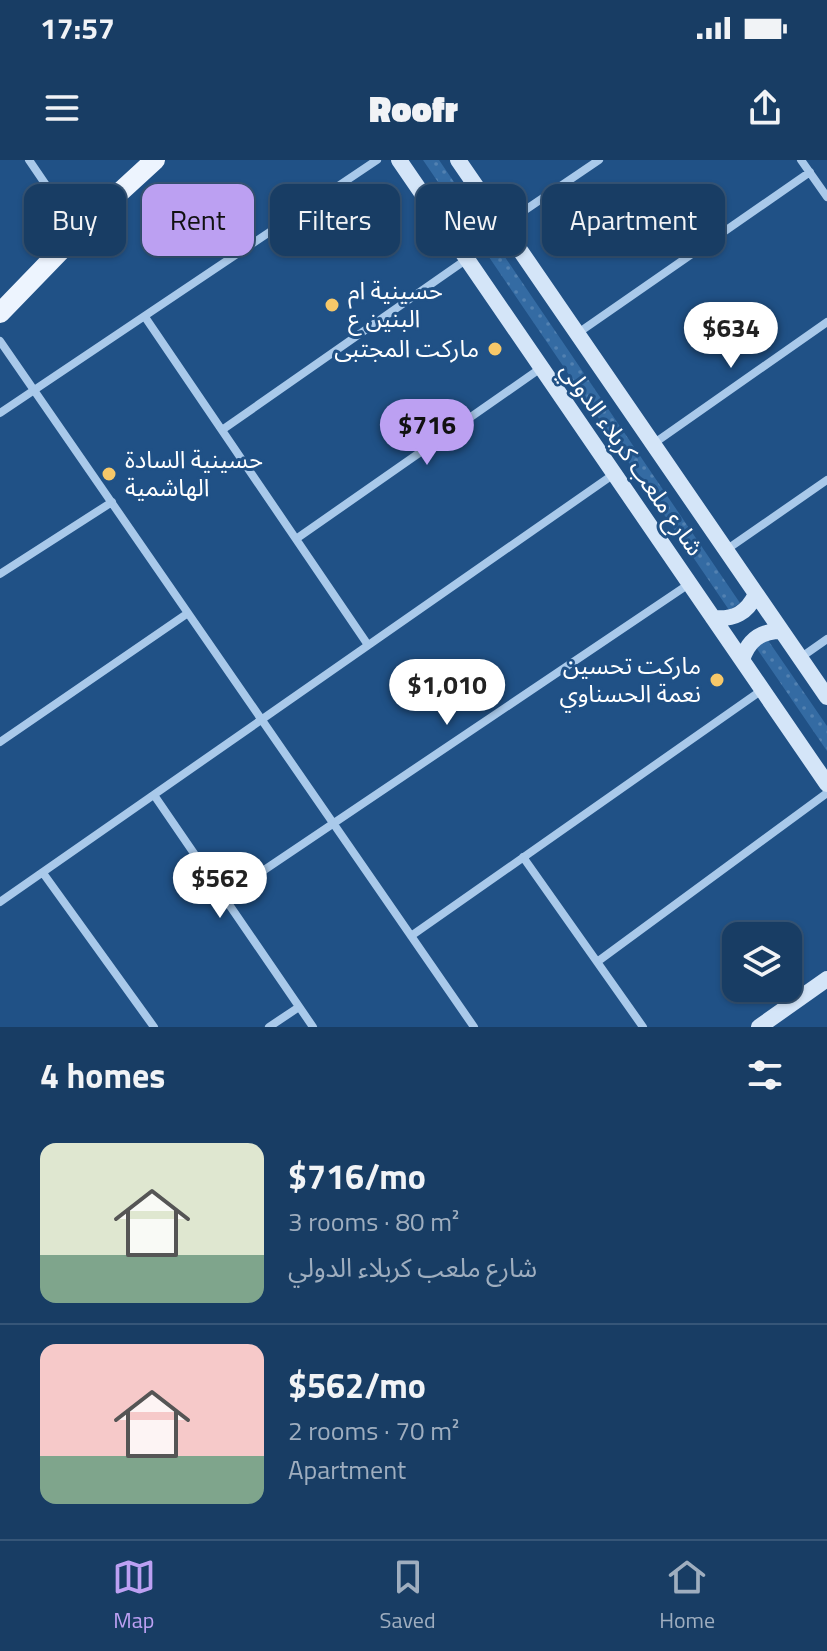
<!DOCTYPE html>
<html lang="en">
<head>
<meta charset="utf-8">
<style>
	:root { --surface:#183d64; --page:#21446a; --text:#f1f3f6; --muted:#9faebf; --line:#365678; --accent:#bca0f2 }
	body { margin:0; font-family:"Titillium Web","Noto Sans Arabic",sans-serif; background:var(--page); color:var(--text); height:100vh; display:flex; flex-direction:column; font-size:30px; white-space:nowrap }
	* { box-sizing:border-box; margin:0 }
	p { font-size:26px; color:var(--muted) }
	.icon { flex:none; width:44px; height:44px; fill:none; stroke:currentColor; stroke-width:2; stroke-linecap:round; stroke-linejoin:round }
	.map { position:relative; height:867px; overflow:hidden }
	.sheet { display:flex; flex-direction:column; background:var(--surface); flex:1 }
	.sheet>* { flex:none }
	.guide { position:absolute; left:24px; top:24px; width:780px; height:72px; display:flex; gap:16px }
	.fabs { position:absolute; left:722px; top:762px; display:grid; gap:16px }
	.fabs a { display:grid; place-items:center; width:80px; height:80px; border-radius:16px; background:var(--surface); box-shadow:0 2px 6px #0004,0 0 0 2px var(--line); font-size:40px }
	.price { position:absolute; translate:-50% -68px; padding:0 18px; border-radius:28px; background:#fff; color:#222; font-size:26px; line-height:52px; filter:drop-shadow(0 2px 4px #0008) }
	.price::after { content:''; position:absolute; left:50%; top:48px; width:24px; height:18px; margin-left:-12px; background:inherit; clip-path:polygon(0 0,100% 0,50% 100%) }
	.price.on { background:var(--accent); color:#111 }
	ul { padding:0; list-style:none }
	li { display:flex; align-items:center; gap:24px; height:200px; padding:0 40px }
	li+li { border-top:2px solid var(--line) }
	li span { display:grid; place-items:center; flex:none; width:224px; height:160px; border-radius:16px; color:#555 }
	li>.icon { margin-inline-start:auto }
	span .icon { width:96px; height:96px; fill:#fffc; stroke-width:1 }
	li b { font-size:34px }
	h2 { display:flex; justify-content:space-between; align-items:center; height:96px; padding:0 40px; font-size:34px }
	.chip { padding:0 28px; border-radius:16px; background:var(--surface); box-shadow:0 2px 6px #0004,0 0 0 2px var(--line); font-size:28px; line-height:72px }
	.chip.on { background:var(--accent); color:#111 }
	.status { display:flex; justify-content:space-between; align-items:center; height:56px; padding:0 40px; background:var(--surface); direction:ltr }
	.status svg { height:22px; fill:currentColor }
	header { display:flex; justify-content:space-between; align-items:center; height:104px; padding:0 40px; background:var(--surface); font-size:36px; font-weight:800 }
	.dock { display:flex; justify-content:space-around; align-items:center; height:112px; border-top:2px solid var(--line); background:var(--surface); font-size:22px; color:var(--muted) }
	.dock a { display:grid; justify-items:center; gap:4px }
	.dock .on { color:var(--accent) }
	.map>svg:first-child { display:block }
	.grass { fill:url(#grass-dots) }
	.lines { fill:none; stroke-linecap:round; stroke-linejoin:round }
	.street { stroke:#a9c9ea; stroke-width:8 }
	.secondary { stroke:#d4e5f8; stroke-width:16 }
	.primary { stroke:#edf4fe; stroke-width:20 }
	.poi-dot { fill:#f7c869; stroke:#205186; stroke-width:3 }
	.labels { text-anchor:middle; stroke-width:6; stroke-linejoin:round; paint-order:stroke }
	.poi-label { font-size:24px; fill:#fff; stroke:#205186; text-anchor:start }
	.street-label { font-size:24px; fill:#fff; stroke:#205186 }
</style>
</head>
<body>
<div class="status"><b>17:57</b><svg viewBox="0 0 49 12"><path d="M0 12V9h3v3zM5 12V6h3v6zM10 12V3h3v9zM15 12V0h3v12zM26 1h20v11H26zM47 4h2v5h-2z"/></svg></div>
<header><svg class="icon" aria-label="menu" viewBox="0 0 24 24"><path d="M4 6h16M4 12h16M4 18h16"/></svg>Roofr<svg class="icon" aria-label="share" viewBox="0 0 24 24"><path d="M12 15V3M7 8l5-5 5 5M5 13v7h14v-7"/></svg></header>
<div class="map">
<svg width="827" height="867" viewBox="0 0 827 867">
	<defs>
		<pattern id="grass-dots" width="8" height="8" patternUnits="userSpaceOnUse" patternTransform="scale(2)"><rect width="8" height="8" fill="#346ba3"/><path d="M2 2h.1M6 6h.1" fill="none" stroke="#5281b1" stroke-width="1.8" stroke-linecap="round"/></pattern>
	</defs>
	<rect width="100%" height="100%" fill="#205186"/>
	<path class="grass" d="M 423,0 L 439,0 L 740,443 L 729,450 Z
		M 763,473 L 827,566 L 827,591 L 751,480 Z"/>
	<g class="lines">
		<path class="street" d="M 29,0 L 78,72
			M 801,0 L 827,37
			M 503,65 L 599,0
			M 145,157 L 368,485
			M 578,173 L 810,12
			M 0,181 L 474,867
			M 0,253 L 377,0
			M 222,270 L 467,99
			M 653,284 L 827,162
			M 296,379 L 541,208
			M 726,390 L 827,320
			M 0,414 L 112,342
			M 800,498 L 827,479
			M 0,582 L 188,453
			M 154,635 L 313,867
			M 523,697 L 643,867
			M 43,713 L 154,867
			M 224,737 L 689,424
			M 0,742 L 614,314
			M 411,776 L 762,530
			M 597,802 L 827,633
			M 269,867 L 299,847"/>
		<path class="secondary" d="M 399,0 L 827,624
			M 458,0 L 827,537
			M 713,458 C 734,460 747,453 756,434
			M 742,500 C 748,481 760,471 781,471
			M 759,867 L 827,819"/>
		<path class="primary" d="M 0,153 L 95,55 L 155,0"/>
	</g>
	<g class="poi-dot">
		<circle cx="332" cy="145" r="8"/>
		<circle cx="495" cy="189" r="8"/>
		<circle cx="109" cy="314" r="8"/>
		<circle cx="717" cy="520" r="8"/>
	</g>
	<g class="labels">
		<g class="poi-label">
			<text x="348" y="139">حسينية ام<tspan x="348" dy="28">البنين ع</tspan></text>
			<text x="479" y="197" text-anchor="end">ماركت المجتبى</text>
			<text x="125" y="308">حسينية السادة<tspan x="125" dy="28">الهاشمية</tspan></text>
			<text x="701" y="514" text-anchor="end">ماركت تحسين<tspan x="701" dy="28">نعمة الحسناوي</tspan></text>
		</g>
		<g class="street-label">
			<text transform="translate(632 299) rotate(55)" y="8">شارع ملعب كربلاء الدولي</text>
		</g>
	</g>
</svg>
<div class="fabs">
<a><svg class="icon" aria-label="layers" viewBox="0 0 24 24"><path d="M12 4l9 5-9 5-9-5zM3 14l9 5 9-5"/></svg></a>
</div>
<b class="price" style="left:731px;top:210px">$634</b>
<b class="price on" style="left:427px;top:307px">$716</b>
<b class="price" style="left:447px;top:567px">$1,010</b>
<b class="price" style="left:220px;top:760px">$562</b>
<div class="guide">
<a class="chip">Buy</a>
<a class="chip on">Rent</a>
<a class="chip">Filters</a>
<a class="chip">New</a>
<a class="chip">Apartment</a>
</div>
</div>
<section class="sheet">
<h2>4 homes<svg class="icon" aria-label="filters" viewBox="0 0 24 24"><path d="M4 7h16M4 17h16"/><circle cx="9" cy="7" r="2"/><circle cx="15" cy="17" r="2"/></svg></h2>
<ul>
<li><span style="background:linear-gradient(#dfe7d0 70%,#7fa58c 0)"><svg class="icon" aria-label="home" viewBox="0 0 24 24"><path d="M3 11l9-7 9 7M6 9v11h12V9"/></svg></span><div><b>$716/mo</b><p>3 rooms · 80 m²</p><p>شارع ملعب كربلاء الدولي</p></div></li>
<li><span style="background:linear-gradient(#f6c9c9 70%,#7fa58c 0)"><svg class="icon" aria-label="home" viewBox="0 0 24 24"><path d="M3 11l9-7 9 7M6 9v11h12V9"/></svg></span><div><b>$562/mo</b><p>2 rooms · 70 m²</p><p>Apartment</p></div></li>
</ul>
</section>
<nav class="dock">
<a class="on"><svg class="icon" aria-label="map" viewBox="0 0 24 24"><path d="M3 6l6-2 6 2 6-2v14l-6 2-6-2-6 2zM9 4v14M15 6v14"/></svg>Map</a>
<a><svg class="icon" aria-label="saved" viewBox="0 0 24 24"><path d="M7 4h10v16l-5-4-5 4z"/></svg>Saved</a>
<a><svg class="icon" aria-label="home" viewBox="0 0 24 24"><path d="M3 11l9-7 9 7M6 9v11h12V9"/></svg>Home</a>
</nav>
</body>
</html>
